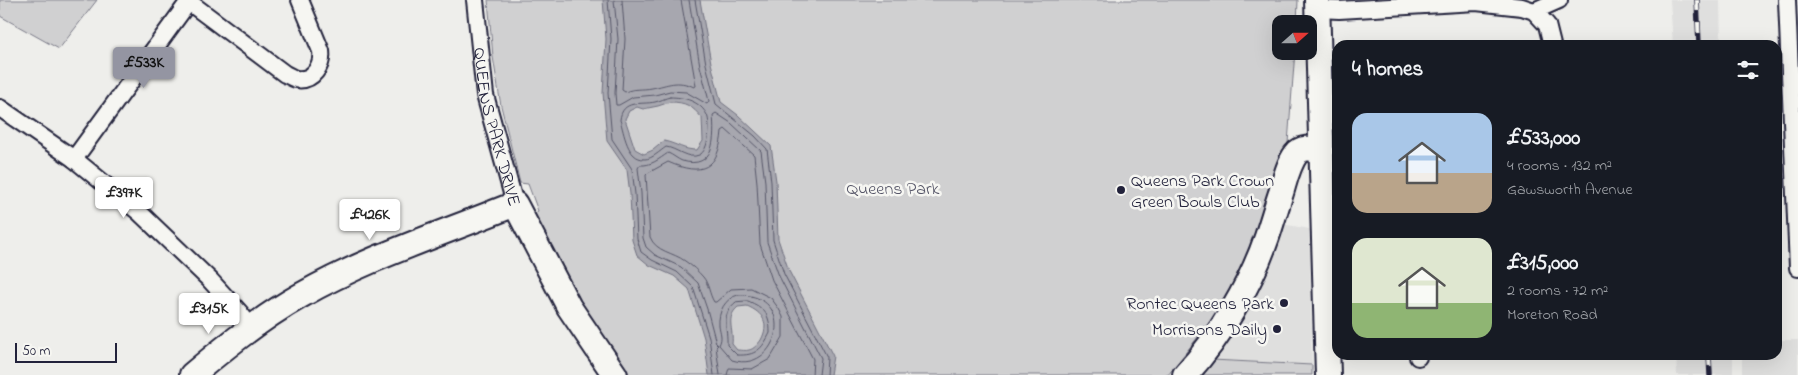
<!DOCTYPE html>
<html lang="en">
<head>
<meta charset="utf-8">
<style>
	:root { --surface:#171b24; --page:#20242c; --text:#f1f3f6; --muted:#9ea1a6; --accent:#9495a2 }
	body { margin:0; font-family:"Indie Flower",sans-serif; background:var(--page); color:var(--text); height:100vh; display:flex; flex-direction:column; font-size:19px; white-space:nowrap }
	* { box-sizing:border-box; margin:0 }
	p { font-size:16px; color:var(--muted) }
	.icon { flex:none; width:28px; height:28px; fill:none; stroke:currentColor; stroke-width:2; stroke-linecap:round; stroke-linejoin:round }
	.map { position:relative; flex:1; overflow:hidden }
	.drawer { position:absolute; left:1332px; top:40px; width:450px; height:320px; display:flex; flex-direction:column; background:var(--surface); border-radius:15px; box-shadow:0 5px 20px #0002 }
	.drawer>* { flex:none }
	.needle { width:32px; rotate:69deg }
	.controls { position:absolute; left:1272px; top:15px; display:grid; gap:10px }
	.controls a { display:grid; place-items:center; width:45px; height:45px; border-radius:10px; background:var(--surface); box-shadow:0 5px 20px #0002; font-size:25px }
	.scale { position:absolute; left:15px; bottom:12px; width:102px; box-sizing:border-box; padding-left:5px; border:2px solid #22223b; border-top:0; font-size:14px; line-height:18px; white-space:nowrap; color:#22223b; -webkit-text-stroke:4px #f6f6f2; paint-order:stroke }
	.price { position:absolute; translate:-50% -42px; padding:0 11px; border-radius:5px; background:#fff; color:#222; font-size:16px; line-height:32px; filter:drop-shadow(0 1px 2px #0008) }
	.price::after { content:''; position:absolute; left:50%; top:30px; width:15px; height:11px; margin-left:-8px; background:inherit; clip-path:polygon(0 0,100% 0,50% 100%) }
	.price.active { background:var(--accent); color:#111 }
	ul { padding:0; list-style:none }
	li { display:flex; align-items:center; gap:15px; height:125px; padding:0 20px }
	li span { display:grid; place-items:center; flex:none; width:140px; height:100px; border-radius:15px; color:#555 }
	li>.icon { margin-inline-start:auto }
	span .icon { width:60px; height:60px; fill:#fffc; stroke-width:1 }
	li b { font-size:21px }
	h2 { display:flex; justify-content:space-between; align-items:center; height:60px; padding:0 20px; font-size:21px }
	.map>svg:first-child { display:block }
	.built { fill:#dfdfde }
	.green { fill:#d0d0d1; stroke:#797986 }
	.water { fill:#a7a7af; stroke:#727281; fill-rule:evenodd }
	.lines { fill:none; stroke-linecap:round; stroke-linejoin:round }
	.shore { stroke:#575769; stroke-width:1 }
	.street-casing { stroke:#22223b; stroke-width:20 }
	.secondary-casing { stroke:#22223b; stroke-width:28 }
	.street { stroke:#f6f6f2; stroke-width:16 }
	.secondary { stroke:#f6f6f2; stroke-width:24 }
	.rail-casing { stroke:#22223b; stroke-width:5.5 }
	.rail { stroke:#f6f6f2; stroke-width:4; stroke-dasharray:11; stroke-linecap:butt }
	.poi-dot { fill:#22223b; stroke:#f6f6f2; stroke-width:2 }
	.labels { text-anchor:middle; stroke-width:5; stroke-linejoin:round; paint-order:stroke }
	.street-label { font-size:18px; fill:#22223b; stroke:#f6f6f2 }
	.poi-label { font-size:18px; fill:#22223b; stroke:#f6f6f2; text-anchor:end }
	.park-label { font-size:18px; fill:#565668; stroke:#f6f6f2 }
</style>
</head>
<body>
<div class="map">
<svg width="1798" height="375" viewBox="0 0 1798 375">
	<rect width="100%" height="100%" fill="#eeeeeb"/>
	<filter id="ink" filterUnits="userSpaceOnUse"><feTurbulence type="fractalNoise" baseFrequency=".02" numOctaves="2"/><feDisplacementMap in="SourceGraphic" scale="10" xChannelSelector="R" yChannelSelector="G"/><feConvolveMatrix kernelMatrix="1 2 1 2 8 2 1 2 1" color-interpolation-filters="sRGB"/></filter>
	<g filter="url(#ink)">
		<path class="built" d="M 1670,0 L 1720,0 L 1721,45 L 1673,45 Z
			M 1282,224 L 1310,229 L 1312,365 L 1212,360 Z
			M 1778,340 L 1798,340 L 1798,375 L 1742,375 L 1742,355 L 1778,355 Z
			M 1676,355 L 1733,355 L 1733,375 L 1677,375 Z"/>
		<path class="green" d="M 0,0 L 97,0 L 59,49 L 0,16 Z
			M 488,0 L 1298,0 L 1297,24 L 1281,24 L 1281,51 L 1295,51 L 1288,143 L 1262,226 L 1228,299 L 1168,375 L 627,375 L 585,312 L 532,216 L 538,211 L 528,184 L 520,183 L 501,106 L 493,57 Z
			M 1212,360 L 1312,365 L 1312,375 L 1201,375 Z"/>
		<path class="water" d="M 603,0 L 700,0 L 711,63 L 721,102 L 738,115 L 771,146 L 776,181 L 778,239 L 789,271 L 833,356 L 830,375 L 709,375 L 704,338 L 689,289 L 674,276 L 649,265 L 637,255 L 632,240 L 630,194 L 627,170 L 607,141 L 603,93 L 606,39 ZM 670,102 C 686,102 692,106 702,118 L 703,141 L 697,150 C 683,150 678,144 664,141 L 653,150 L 644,154 L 635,149 L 625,119 L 629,111 L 637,107 L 643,109 L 658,106 ZM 747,306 C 763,313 770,323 761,340 C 758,344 754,349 749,350 C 746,351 741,350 737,350 L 732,344 C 734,329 725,318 738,307 Z"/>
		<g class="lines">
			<path class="shore" d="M 608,0 L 611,39 L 608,93 L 612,139 L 632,169 L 635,194 L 637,239 L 641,252 L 652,260 L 677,272 L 693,287 L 709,337 L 714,375
				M 614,0 L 618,39 L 615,93 L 616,105 L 619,105 L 633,97 L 655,95 L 670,91 L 686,92 L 707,104 L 709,101 L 700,66 L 689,0
				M 622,0 L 625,39 L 622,90 L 625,92 C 634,88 642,90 652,88 C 668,85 677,79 694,87 L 696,86 L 681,0
				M 695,0 L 706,64 L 716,104 L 755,136 L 767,149 L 771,182 L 773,240 L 784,274 L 827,357 L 826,375
				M 670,97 C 684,97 700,101 707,115 C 711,124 709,151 699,155 C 688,160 676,148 666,147 C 660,151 652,159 645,159 C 627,160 624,132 620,120 C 622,99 641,105 655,102 C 660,101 665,98 670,97 Z
				M 738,295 C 799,293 779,375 732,360 L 719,345 C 723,337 720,333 719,325 C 718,312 725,298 738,295 Z
				M 748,301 C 765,308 770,315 770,333 C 762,349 756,356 737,355 L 727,345 C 728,328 720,314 736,302 Z
				M 720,375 L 716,347 L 718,345 L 716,343 L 707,309 L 698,283 L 681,267 L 655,255 L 646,247 L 643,238 L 641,193 L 638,168 L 640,165 C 651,166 659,159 668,153 C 673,155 677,159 682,161 C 715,170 715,138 713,115 L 716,113 L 731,123 L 761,151 L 765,182 L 767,242 L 779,276 L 821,358 L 819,375
				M 727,375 L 729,368 L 752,369 L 770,359 L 783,337 L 783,317 L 779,309 L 771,298 L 751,288 L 731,289 L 716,302 L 714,302 C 709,294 709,284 703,277 C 698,271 691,265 685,261 C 673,252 656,252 650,237 L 646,175 L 648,173 L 668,162 C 702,177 719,169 722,131 L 725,129 L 754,155 L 757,183 L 760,244 L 772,280 L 813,359 L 812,375"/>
			<g class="street-casing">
				<g id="street">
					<path id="s1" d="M 475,0 L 485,95 L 515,204"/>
					<path d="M 1787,0 L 1798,268"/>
					<path d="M 189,2 L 285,74 C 288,75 292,78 296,79 C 313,82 323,65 321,51 L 300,0"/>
					<path d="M 1318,9 L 1339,10 L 1476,2 L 1522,7 L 1534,11 L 1547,25 L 1552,45"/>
					<path d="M 1534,11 L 1559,0"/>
					<path d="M 0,108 L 74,159 L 139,212 L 210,280 L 240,313 L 251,328"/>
					<path d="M 74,159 L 190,0"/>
					<path d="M 1418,355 L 1418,357"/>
				</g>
			</g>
			<g class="secondary-casing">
				<path id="secondary" d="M 1317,0 L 1328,375
					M 192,375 C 226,346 261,318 300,296 C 366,258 444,233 515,204 L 569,307 L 615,375
					M 1185,375 C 1219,339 1251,284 1267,237 C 1272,222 1276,208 1281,193 C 1285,180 1288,165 1296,154 C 1302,146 1313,149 1321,150"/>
			</g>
			<use href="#street" class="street"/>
			<use href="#secondary" class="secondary"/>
			<g class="rail-casing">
				<path id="rail" d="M 1697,0 L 1699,45
					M 1709,355 L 1710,375"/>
			</g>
			<use href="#rail" class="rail"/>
		</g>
	</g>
	<g class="poi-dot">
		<circle cx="1121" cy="190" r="5"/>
		<circle cx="1284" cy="303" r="5"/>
		<circle cx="1277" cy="329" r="5"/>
	</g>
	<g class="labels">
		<g class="street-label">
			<text dy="6" stroke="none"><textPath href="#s1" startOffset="129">QUEENS PARK DRIVE</textPath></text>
		</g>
		<g class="poi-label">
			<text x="1131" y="186" text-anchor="start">Queens Park Crown<tspan x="1131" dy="21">Green Bowls Club</tspan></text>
			<text x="1274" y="309">Rontec Queens Park</text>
			<text x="1267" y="335">Morrisons Daily</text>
		</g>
		<g class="park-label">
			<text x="893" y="194">Queens Park</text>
		</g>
	</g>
</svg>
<div class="controls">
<a><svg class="needle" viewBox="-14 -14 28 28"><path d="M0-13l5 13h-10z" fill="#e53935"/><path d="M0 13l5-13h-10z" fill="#9ea1a6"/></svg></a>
</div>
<div class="scale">50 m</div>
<b class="price active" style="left:144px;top:89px">£533K</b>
<b class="price" style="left:124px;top:219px">£397K</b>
<b class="price" style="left:370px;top:241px">£426K</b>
<b class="price" style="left:209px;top:335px">£315K</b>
<section class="drawer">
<h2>4 homes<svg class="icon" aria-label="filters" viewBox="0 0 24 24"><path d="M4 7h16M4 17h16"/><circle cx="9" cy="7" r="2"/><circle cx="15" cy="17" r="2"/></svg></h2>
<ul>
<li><span style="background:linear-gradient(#a9c7e8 60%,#b9a48a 0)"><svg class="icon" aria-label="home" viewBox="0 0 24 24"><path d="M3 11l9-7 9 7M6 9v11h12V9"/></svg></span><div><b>£533,000</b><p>4 rooms · 132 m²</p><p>Gawsworth Avenue</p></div></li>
<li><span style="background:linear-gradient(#dfe7d0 65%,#8fb573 0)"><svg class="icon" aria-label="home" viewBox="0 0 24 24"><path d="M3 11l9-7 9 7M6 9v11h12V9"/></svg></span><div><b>£315,000</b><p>2 rooms · 72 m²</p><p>Moreton Road</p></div></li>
</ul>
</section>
</div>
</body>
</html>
